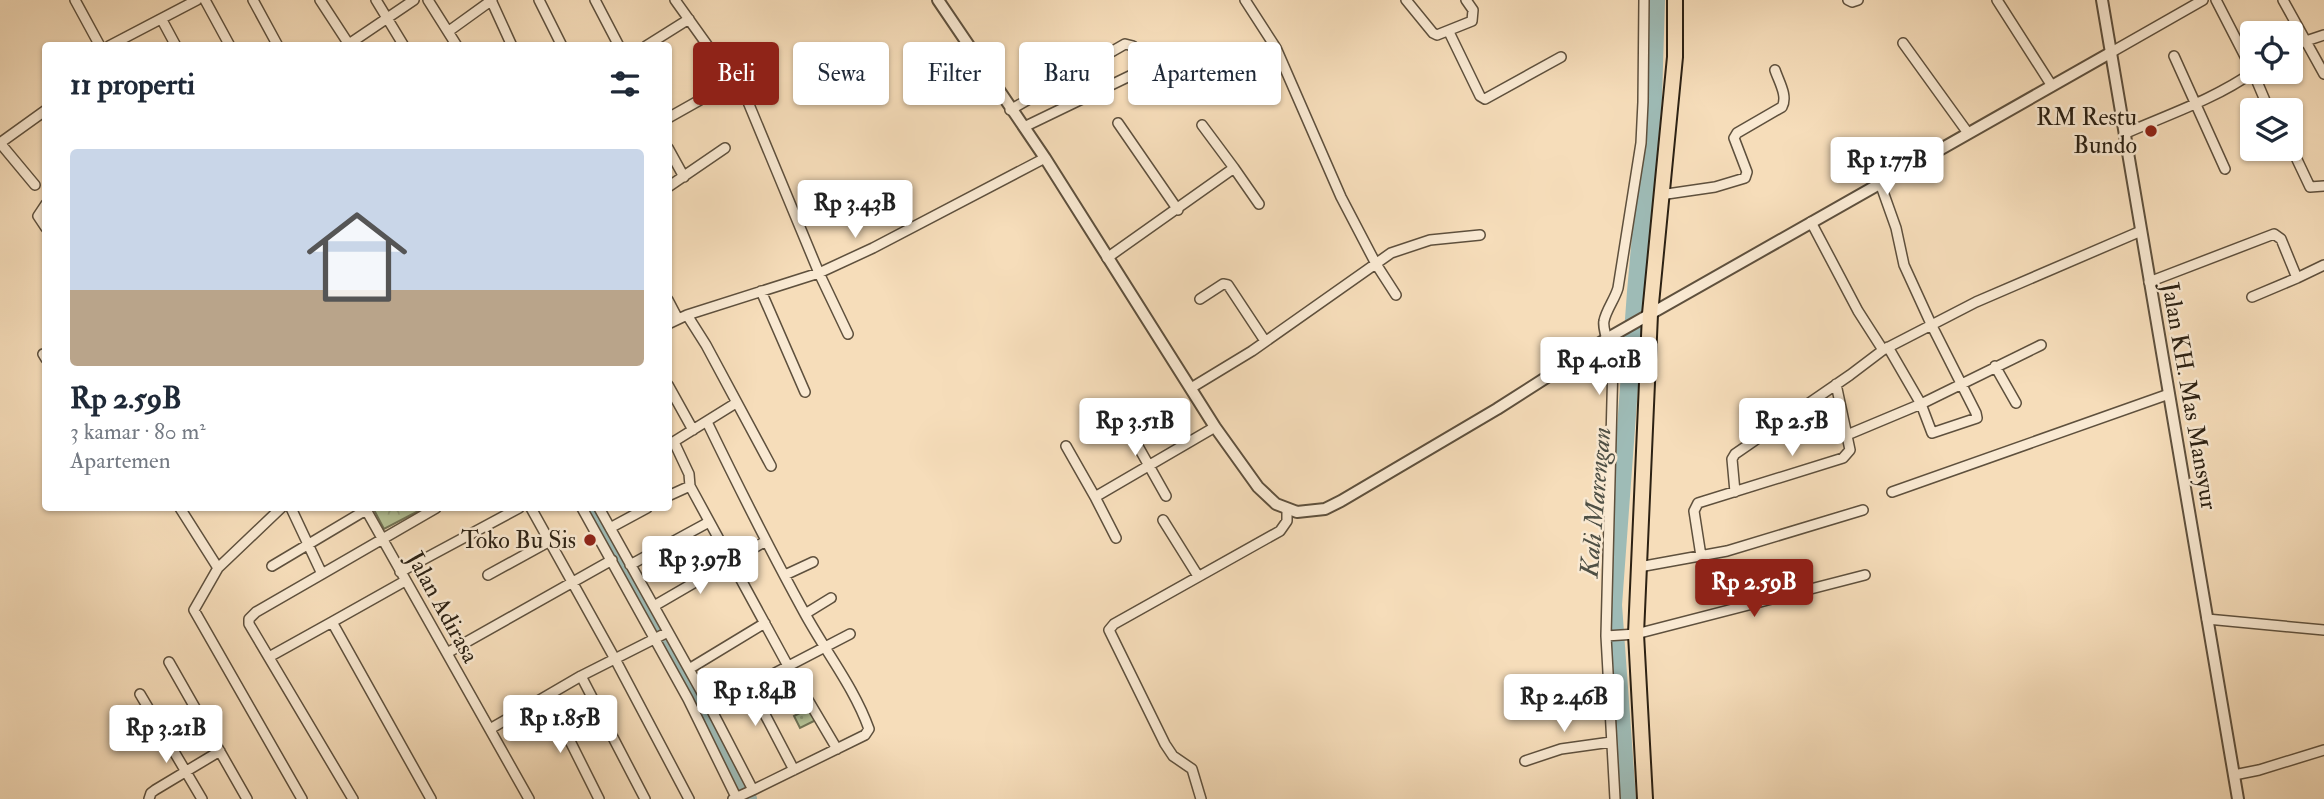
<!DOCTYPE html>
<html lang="id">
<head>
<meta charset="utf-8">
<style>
	:root { --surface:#fff; --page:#f6f6f7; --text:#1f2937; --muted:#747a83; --accent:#8f2418 }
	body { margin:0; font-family:"IM FELL Double Pica",serif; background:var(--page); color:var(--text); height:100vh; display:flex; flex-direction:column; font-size:26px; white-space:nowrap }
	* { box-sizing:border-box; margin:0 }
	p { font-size:23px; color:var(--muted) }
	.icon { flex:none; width:38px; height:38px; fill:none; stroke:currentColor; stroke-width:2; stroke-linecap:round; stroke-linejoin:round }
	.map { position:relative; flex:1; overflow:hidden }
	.drawer { position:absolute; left:42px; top:42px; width:630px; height:469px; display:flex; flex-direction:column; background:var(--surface); border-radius:7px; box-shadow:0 2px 5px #0004 }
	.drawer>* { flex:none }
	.guide { position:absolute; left:693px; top:42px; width:665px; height:63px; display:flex; gap:14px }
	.fabs { position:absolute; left:2240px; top:21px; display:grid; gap:14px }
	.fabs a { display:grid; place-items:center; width:63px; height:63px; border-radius:7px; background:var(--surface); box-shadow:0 2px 5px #0004; font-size:35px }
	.price { position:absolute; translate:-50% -60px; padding:0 16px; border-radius:7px; background:#fff; color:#222; font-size:23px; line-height:46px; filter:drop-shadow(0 2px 4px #0008) }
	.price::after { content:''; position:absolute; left:50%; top:42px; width:21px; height:16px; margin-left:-10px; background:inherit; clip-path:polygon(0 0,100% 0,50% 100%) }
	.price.on { background:var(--accent); color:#fff }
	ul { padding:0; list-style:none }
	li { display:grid; align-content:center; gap:14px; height:371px; padding:0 28px }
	li span { display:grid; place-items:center; height:217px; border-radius:7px; color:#555 }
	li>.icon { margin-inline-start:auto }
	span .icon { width:126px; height:126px; fill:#fffc; stroke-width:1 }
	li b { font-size:30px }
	h2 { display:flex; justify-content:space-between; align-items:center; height:84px; padding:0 28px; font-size:30px }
	.tag { padding:0 24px; border-radius:7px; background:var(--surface); box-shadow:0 2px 5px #0004; font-size:24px; line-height:63px }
	.tag.on { background:var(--accent); color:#fff }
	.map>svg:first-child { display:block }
	.grass { fill:url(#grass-dots); stroke:#717254; stroke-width:2 }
	.forest { fill:url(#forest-crowns); stroke:#717254; stroke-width:2 }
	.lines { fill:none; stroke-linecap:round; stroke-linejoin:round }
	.river { stroke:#9ebbb6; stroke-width:18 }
	.minor-casing { stroke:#5e503d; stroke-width:12 }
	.tertiary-casing { stroke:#5e503d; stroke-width:14 }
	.trunk-casing { stroke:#2c2113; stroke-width:18 }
	.minor { stroke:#f9e9d2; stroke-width:9 }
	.tertiary { stroke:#f9e9d2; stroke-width:10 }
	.trunk { stroke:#f6ddba; stroke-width:14 }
	.poi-dot { fill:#8f2418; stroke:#f9e9d2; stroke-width:2.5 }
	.labels { text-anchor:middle; stroke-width:5; stroke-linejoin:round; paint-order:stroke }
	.poi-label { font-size:24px; fill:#2c2113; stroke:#f9e9d2; text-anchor:end }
	.street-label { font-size:24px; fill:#2c2113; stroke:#f9e9d2 }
	.water-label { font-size:26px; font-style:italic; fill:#4e4f44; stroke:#f9e9d2 }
</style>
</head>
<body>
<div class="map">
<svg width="2324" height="799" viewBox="0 0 2324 799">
	<defs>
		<pattern id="grass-dots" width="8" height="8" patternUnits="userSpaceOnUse" patternTransform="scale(1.75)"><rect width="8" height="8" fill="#b6c295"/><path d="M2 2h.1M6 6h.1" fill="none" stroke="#9da680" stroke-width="1.8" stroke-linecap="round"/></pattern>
		<pattern id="forest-crowns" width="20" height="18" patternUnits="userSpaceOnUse" patternTransform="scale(1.75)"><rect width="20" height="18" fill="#b6c295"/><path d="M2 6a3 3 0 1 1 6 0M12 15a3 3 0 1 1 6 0" fill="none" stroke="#9da680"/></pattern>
	</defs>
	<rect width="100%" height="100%" fill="#f6ddba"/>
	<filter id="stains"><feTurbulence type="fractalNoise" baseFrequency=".00286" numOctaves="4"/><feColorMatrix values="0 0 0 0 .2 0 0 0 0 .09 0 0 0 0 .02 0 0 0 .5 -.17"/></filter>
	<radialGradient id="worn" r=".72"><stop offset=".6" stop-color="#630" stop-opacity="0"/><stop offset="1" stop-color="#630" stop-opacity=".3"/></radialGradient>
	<path class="grass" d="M 809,708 L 816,720 L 800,728 L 794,716 Z"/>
	<path class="forest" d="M 373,508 L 424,508 L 384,529 Z"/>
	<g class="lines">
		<path class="river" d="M 592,508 L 667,643 L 748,799
			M 1627,799 L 1613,605 L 1636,292 L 1653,99 L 1656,0"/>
		<g class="minor-casing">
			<path id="minor" d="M 75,0 L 100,46
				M 205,0 L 230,46
				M 253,0 L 278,46
				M 320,0 L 350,46
				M 376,0 L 404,46
				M 428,0 L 457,46
				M 491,0 L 512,46
				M 539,0 L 562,46
				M 595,0 L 619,46
				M 675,0 L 748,102 L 819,273 L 848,334
				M 1245,0 L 1276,48 L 1341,197 L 1376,264 L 1396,295
				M 1406,0 L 1433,33 L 1437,35 L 1472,21 L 1473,10 L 1466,0
				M 1848,0 L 1852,2 L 1858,0
				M 1997,0 L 2052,86
				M 2216,0 L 2252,70
				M 2283,0 L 2324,74
				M 162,20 L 176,46
				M 449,31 L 492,0
				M 1449,32 L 1480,96 L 1485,99 L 1561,57
				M 1903,43 L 1968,133
				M 349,44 L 414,0
				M 109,46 L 197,0
				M 646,46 L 689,19
				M 2291,46 L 2324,35
				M 2110,53 L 2203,0
				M 2174,56 L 2225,169
				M 2253,72 L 2269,110
				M 1010,110 L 1125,44 L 1133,46 L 1141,64 L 1138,72 L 1024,127
				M 668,118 L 700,100
				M 1118,123 L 1178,210
				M 2124,134 C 2167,115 2215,99 2253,72
				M 668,148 L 684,177
				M 2284,149 L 2292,149 L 2310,187 L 2324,186
				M 1234,168 L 1259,204
				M 1880,183 L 1896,228 L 1904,265 L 1931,324 L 1976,413 L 1977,418 L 1932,433 L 1921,404 L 1888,347
				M 35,185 L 0,143 L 46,110
				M 668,187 L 725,148
				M 1660,195 L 1715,187 L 1745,178 L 1747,172 L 1734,138 L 1737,133 L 1782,107 C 1788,96 1779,82 1775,70
				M 46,204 L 38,216 L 46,228
				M 1811,222 L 1858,311 L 1883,350
				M 1107,258 L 1234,168 L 1202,125
				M 2149,282 L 2274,234 L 2281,239 L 2297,278 L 2324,265
				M 761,291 L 805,392
				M 2252,297 L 2297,278
				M 1200,299 L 1223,284 L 1228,285 L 1265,341
				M 668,300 L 678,319
				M 687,315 L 706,345 L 771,466
				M 668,324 L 687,315 L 819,273 L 873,248 L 1045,158
				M 43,354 L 46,359
				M 1995,366 L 2016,403
				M 668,385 L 693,430
				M 1191,388 L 1252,351 L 1391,253 L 1430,240 L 1480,235
				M 707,422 C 738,486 770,550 804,612 C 825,651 854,687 869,729 L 865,735 L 753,790
				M 1130,432 L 1166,496
				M 1847,435 L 1921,404 L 2041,345
				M 674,442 L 689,474 L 690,486 L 788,666 L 837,749
				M 670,444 L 736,403
				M 1066,446 L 1095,497 L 1215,427
				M 1735,492 L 1732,459 L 1735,454 L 1850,375 L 1883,350 L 1976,302 L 2141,231
				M 1892,492 L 2169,394
				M 668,496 L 690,486
				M 1095,497 L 1116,538
				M 180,508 L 218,568
				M 281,508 L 218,568 L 194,610 L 302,799
				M 291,508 L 322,574 L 436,508
				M 365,508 L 529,799
				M 531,508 L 615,659 L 689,799
				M 582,508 L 688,699 L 736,797
				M 599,508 L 710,707 L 753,790 L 733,799
				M 1163,520 L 1198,576
				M 610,528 L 647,508
				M 1701,556 L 1694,511 L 1698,503 L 1843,458 L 1850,450 L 1836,384
				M 630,565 L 709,522
				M 272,566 L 366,510
				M 1639,567 L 1727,551 L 1863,510
				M 400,572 L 519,508
				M 322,574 L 256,612 L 249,619 L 249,624 L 353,799
				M 488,575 L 550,541
				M 785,575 L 813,562
				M 405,581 L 332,622 L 431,799
				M 654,606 L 766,541
				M 805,614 L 831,598
				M 2207,619 L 2324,630
				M 1606,636 L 1636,634 L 1865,575
				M 447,653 L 612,560
				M 269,657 L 332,622
				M 169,662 L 247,799
				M 689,669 L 765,623
				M 581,676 L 645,799
				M 750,686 L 850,634
				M 140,694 L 202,799
				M 543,698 L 564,729 L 599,799
				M 710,707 L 750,686 L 794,770
				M 490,729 L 581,676 L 668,632
				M 1525,761 L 1561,749 L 1611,742
				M 2234,775 L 2259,770 L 2324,750
				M 149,799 L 151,793 L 155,790 L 220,751
				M 1201,799 L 1192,769 L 1173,756 L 1165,744 L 1109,630 L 1114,624 L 1280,531 L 1287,521 L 1287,509
				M 1615,799 L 1606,636 L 1613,361 C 1611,351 1602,329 1604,321 C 1606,310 1615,299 1618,288 L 1641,143 L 1643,102 L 1644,0"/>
		</g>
		<g class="tertiary-casing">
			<path id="tertiary" d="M 938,0 L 1045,158 L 1215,427 L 1258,487 L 1276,504 L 1297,512 L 1325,509 L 1341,501 L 1497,409 L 1608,338 L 2110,53
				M 2102,0 L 2238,799"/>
		</g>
		<g class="trunk-casing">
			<path id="trunk" d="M 1645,799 L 1636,634 L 1650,314 L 1675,57 L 1675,0"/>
		</g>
		<use href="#minor" class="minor"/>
		<use href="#tertiary" class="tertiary"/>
		<use href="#trunk" class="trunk"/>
	</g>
	<g class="poi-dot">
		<circle cx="2151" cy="131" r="7"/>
		<circle cx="590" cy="540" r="7"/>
	</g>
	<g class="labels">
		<g class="poi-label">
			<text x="2137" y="125">RM Restu<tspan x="2137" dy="28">Bundo</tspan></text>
			<text x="576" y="548">Toko Bu Sis</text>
		</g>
		<g class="street-label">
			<text transform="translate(2190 396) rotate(80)" y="8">Jalan KH. Mas Mansyur</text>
			<text transform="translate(443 607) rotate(61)" y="8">Jalan Adirasa</text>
		</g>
		<g class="water-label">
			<text transform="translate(1595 502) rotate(-85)" y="9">Kali Marengan</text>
		</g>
	</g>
	<rect width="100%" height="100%" filter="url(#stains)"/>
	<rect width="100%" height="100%" fill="url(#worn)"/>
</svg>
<div class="fabs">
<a><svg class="icon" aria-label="locate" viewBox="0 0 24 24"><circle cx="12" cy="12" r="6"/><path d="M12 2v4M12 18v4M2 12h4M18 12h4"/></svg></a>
<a><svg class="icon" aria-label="layers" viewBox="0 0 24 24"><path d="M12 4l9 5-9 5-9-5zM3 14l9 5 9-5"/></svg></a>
</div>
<b class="price" style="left:1887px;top:197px">Rp 1.77B</b>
<b class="price" style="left:855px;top:240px">Rp 3.43B</b>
<b class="price" style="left:1599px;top:397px">Rp 4.01B</b>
<b class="price" style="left:1135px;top:458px">Rp 3.51B</b>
<b class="price" style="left:1792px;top:458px">Rp 2.5B</b>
<b class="price" style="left:700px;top:596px">Rp 3.97B</b>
<b class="price on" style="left:1754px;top:619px">Rp 2.59B</b>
<b class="price" style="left:755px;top:728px">Rp 1.84B</b>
<b class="price" style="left:1564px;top:734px">Rp 2.46B</b>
<b class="price" style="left:560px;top:755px">Rp 1.85B</b>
<b class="price" style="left:166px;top:765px">Rp 3.21B</b>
<div class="guide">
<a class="tag on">Beli</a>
<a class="tag">Sewa</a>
<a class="tag">Filter</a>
<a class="tag">Baru</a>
<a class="tag">Apartemen</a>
</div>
<section class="drawer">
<h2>11 properti<svg class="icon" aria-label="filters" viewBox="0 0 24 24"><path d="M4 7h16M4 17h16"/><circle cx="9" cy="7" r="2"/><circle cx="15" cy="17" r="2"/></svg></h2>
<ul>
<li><span style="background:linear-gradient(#c9d6e8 65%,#b9a48a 0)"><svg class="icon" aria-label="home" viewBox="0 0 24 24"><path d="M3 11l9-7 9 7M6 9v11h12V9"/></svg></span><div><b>Rp 2.59B</b><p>3 kamar · 80 m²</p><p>Apartemen</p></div></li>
</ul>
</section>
</div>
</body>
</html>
